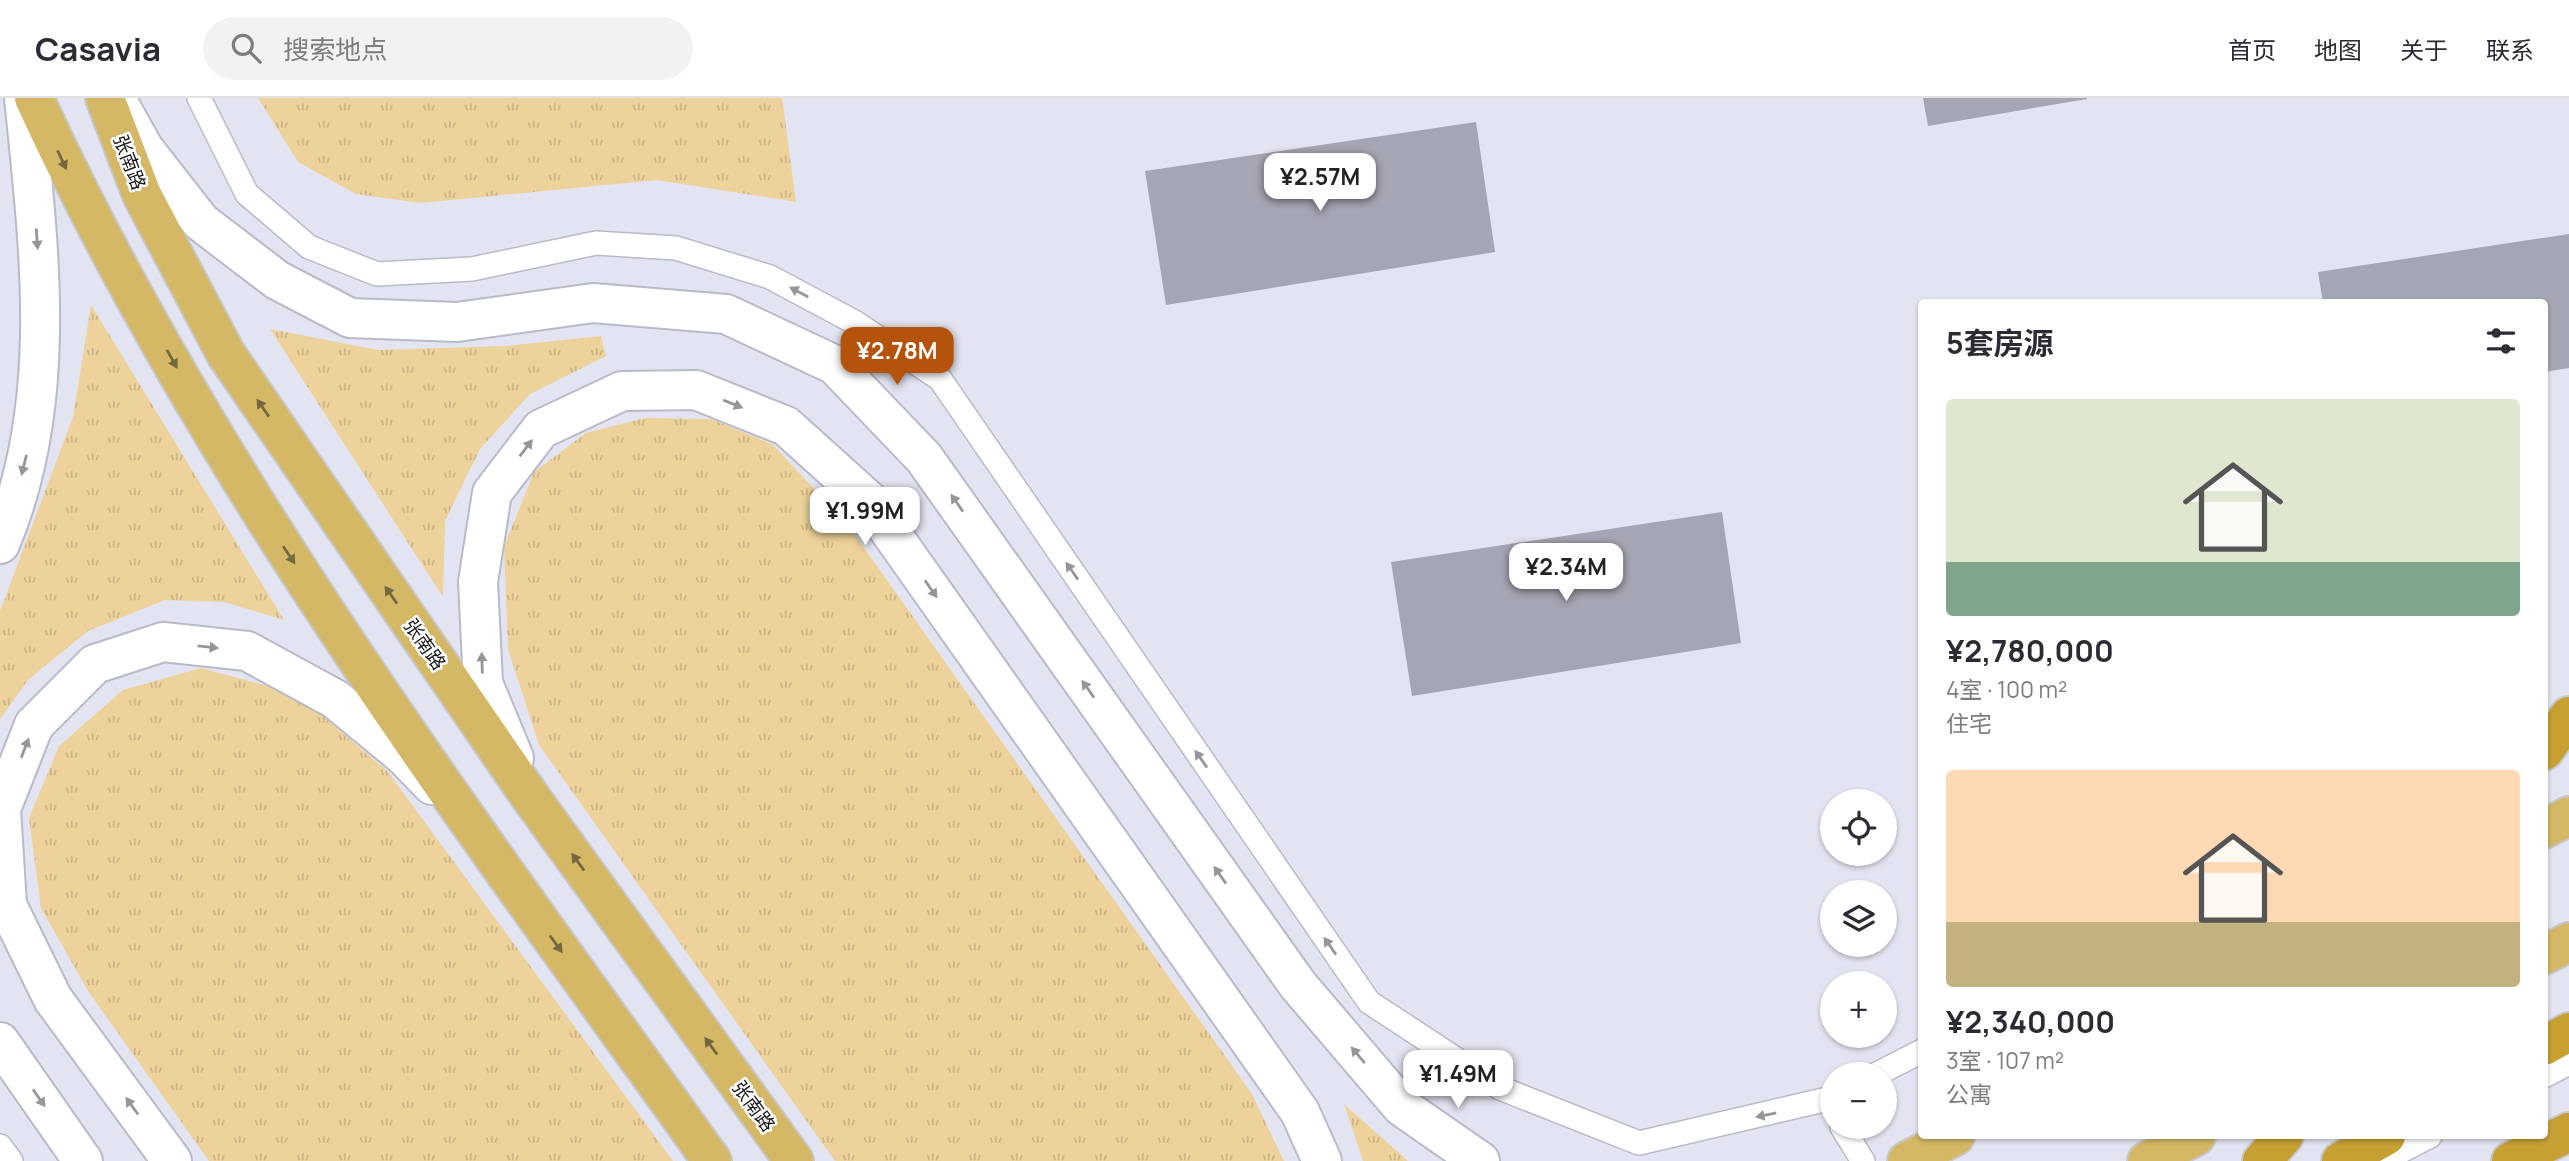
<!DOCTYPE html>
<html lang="zh">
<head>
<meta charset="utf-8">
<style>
	:root { --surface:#fff; --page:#f2f2f3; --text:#2b2b33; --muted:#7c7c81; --line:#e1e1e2; --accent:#b45309 }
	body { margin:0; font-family:Manrope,"Noto Sans SC",sans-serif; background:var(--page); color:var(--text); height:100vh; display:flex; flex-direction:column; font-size:26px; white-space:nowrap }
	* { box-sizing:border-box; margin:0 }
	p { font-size:23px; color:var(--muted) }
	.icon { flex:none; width:38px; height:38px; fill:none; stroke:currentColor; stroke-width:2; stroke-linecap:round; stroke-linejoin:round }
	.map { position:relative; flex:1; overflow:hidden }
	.panel { position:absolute; left:1918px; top:201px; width:630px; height:840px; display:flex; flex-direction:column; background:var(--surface); border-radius:7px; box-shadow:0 2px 5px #0004 }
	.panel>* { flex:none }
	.fabs { position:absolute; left:1820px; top:691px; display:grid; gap:14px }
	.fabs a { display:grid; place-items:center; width:77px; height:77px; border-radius:50%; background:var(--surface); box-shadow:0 2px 5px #0004; font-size:35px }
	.price { position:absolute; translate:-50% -60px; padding:0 16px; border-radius:14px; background:#fff; color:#222; font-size:23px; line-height:46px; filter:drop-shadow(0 2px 4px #0008) }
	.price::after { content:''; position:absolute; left:50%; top:42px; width:21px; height:16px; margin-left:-10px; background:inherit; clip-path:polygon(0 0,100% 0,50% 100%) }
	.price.active { background:var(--accent); color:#fff }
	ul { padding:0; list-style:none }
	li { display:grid; align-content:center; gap:14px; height:371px; padding:0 28px }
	li span { display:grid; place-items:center; height:217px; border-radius:7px; color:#555 }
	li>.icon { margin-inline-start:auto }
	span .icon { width:126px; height:126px; fill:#fffc; stroke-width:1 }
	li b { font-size:30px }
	h2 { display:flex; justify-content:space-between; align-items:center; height:84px; padding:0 28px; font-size:30px }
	header { display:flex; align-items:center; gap:42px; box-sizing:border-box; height:98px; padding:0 35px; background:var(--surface); border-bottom:2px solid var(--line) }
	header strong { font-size:33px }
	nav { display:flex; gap:38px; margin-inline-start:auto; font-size:24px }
	.search { width:490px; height:63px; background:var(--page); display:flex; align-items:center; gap:18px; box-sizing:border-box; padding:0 24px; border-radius:38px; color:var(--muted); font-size:26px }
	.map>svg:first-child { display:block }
	.grass { fill:url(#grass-tufts) }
	.building { fill:#a5a6b3 }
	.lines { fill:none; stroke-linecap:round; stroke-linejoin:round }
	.service-casing { stroke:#b9bac7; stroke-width:26 }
	.secondary-casing { stroke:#b9bac7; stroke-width:42 }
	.primary-casing { stroke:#c7c7c8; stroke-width:42 }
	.trunk-casing { stroke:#c7c7c8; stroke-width:42 }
	.service { stroke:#fff; stroke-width:23 }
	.secondary { stroke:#fff; stroke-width:38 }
	.primary { stroke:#d4b866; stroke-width:38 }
	.trunk { stroke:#c6a033; stroke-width:38 }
	.oneway { fill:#756740 }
	.oneway2 { fill:#969698 }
	.labels { text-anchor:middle; stroke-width:5; stroke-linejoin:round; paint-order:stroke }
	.street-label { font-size:19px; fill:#16161b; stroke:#fff }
</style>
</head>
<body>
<header>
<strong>Casavia</strong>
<div class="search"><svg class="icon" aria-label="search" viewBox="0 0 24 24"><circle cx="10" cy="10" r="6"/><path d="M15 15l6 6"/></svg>搜索地点</div>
<nav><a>首页</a><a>地图</a><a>关于</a><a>联系</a></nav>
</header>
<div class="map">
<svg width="2569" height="1063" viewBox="0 0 2569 1063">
	<defs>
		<pattern id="grass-tufts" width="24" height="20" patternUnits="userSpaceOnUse" patternTransform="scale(1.75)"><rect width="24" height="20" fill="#eed29b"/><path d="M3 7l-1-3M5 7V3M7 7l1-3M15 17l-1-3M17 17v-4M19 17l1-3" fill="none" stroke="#cbb485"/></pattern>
	</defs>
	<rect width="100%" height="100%" fill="#e3e4f1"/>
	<path class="grass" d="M 258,0 L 782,0 L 796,104 L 657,82 L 420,105 L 356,96 L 298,64 Z
		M 91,207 L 284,522 L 224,504 L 165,502 L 88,533 L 28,582 L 0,621 L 0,513 L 73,319 Z
		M 270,231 L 378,252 L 505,248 L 601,238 L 606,258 L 530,296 L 480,351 L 445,423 L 443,499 Z
		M 645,320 L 711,321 L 772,346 L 847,426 L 1252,996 L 1284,1063 L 835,1063 L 539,647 L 508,551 L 504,449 L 534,374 L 586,335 Z
		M 201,570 L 297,596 L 388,674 L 673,1063 L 209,1063 L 88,893 L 41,810 L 29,720 L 59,648 L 123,592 Z
		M 1344,1006 L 1408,1063 L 1363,1063 Z"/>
	<path class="building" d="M 1923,0 L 2087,0 L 2087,1 L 1928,28 Z
		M 1476,24 L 1495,154 L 1166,207 L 1145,73 Z
		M 2569,136 L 2569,270 L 2544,274 L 2544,205 L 2323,205 L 2318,174 Z
		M 1722,414 L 1741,545 L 1412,598 L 1391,464 Z"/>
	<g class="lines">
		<g class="service-casing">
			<path id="service" d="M 199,0 L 247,96 L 309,149 L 377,176 L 472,171 L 596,145 L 676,150 L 770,179 L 856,225 L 940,281 L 1369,904 L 1500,990 L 1639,1045 L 1832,1000
				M 1877,976 L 1922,953
				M 2544,978 L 2569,965
				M 1842,1029 L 1863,1063
				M 0,1048 L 11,1063
				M 2382,1063 L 2430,1038"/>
		</g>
		<g class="secondary-casing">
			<path id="secondary" d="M 120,8 L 144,51 L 201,124 L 277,182 L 350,220 L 457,224 L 593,205 L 726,216 L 835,267 L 924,360 L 1298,887 L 1402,1009 L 1480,1063
				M 0,446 C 60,304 39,149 24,0
				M 514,660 L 483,585 L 478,484 L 492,395 L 541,331 L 622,293 L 696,292 L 786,328 L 867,401 L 1300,1014 L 1322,1063
				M 0,944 L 83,1063
				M 172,1063 L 53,901 L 7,807 L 1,711 L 34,627 L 95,566 L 163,544 L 247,553 L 335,601 L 404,658 L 432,687"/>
		</g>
		<g class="primary-casing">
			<path id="primary" d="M 34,0 C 209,381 469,723 712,1063
				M 105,0 L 142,97 L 226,256 L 529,697 L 794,1063
				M 2544,731 L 2569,718
				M 2544,857 L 2569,844
				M 1907,1063 L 1955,1038
				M 2147,1063 L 2196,1038"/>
		</g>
		<g class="trunk-casing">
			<path id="trunk" d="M 2544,653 L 2569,618
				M 2544,948 L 2569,934
				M 2262,1063 L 2284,1038
				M 2341,1063 L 2386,1038
				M 2511,1063 L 2569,1034"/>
		</g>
		<use href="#service" class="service"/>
		<use href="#secondary" class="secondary"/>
		<use href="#primary" class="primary"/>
		<use href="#trunk" class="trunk"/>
	</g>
	<defs><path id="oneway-solid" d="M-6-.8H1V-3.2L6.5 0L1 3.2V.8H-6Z" transform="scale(1.75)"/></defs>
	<g class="oneway">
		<use href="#oneway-solid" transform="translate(62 62) rotate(65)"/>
		<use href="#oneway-solid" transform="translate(172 261) rotate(61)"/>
		<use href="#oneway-solid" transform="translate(263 310) rotate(-125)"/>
		<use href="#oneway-solid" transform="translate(289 457) rotate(56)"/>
		<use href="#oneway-solid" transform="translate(391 497) rotate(-125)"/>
		<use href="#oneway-solid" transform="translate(578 764) rotate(-126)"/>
		<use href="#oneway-solid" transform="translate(556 846) rotate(54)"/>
		<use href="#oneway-solid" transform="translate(711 948) rotate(-126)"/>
	</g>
	<g class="oneway2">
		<use href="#oneway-solid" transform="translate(37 141) rotate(86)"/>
		<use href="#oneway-solid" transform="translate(799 194) rotate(-152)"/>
		<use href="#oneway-solid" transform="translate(733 306) rotate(22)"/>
		<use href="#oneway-solid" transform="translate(526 350) rotate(-53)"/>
		<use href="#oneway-solid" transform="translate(24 367) rotate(104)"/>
		<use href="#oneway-solid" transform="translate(957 405) rotate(-125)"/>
		<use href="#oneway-solid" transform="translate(1072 473) rotate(-125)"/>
		<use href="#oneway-solid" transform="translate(931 491) rotate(55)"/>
		<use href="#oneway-solid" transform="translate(208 549) rotate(6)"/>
		<use href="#oneway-solid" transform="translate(482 565) rotate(-92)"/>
		<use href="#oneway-solid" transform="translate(1088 591) rotate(-125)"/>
		<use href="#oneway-solid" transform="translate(25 650) rotate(-69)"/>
		<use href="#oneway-solid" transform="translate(1201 661) rotate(-125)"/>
		<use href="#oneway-solid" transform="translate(1220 777) rotate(-125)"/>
		<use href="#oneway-solid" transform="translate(1330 848) rotate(-125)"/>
		<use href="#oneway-solid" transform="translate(1358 957) rotate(-130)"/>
		<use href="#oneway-solid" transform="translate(39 1000) rotate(55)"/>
		<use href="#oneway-solid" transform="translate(132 1008) rotate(-126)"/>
		<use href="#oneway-solid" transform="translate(1766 1017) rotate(168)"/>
	</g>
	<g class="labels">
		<g class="street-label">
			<text transform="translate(130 64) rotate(69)" y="7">张南路</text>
			<text transform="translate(425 546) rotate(55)" y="7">张南路</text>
			<text transform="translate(754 1008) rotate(54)" y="7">张南路</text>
		</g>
	</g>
</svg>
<div class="fabs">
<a><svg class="icon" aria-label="locate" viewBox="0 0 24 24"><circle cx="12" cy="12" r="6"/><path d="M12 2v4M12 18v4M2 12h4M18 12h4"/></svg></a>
<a><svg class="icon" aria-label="layers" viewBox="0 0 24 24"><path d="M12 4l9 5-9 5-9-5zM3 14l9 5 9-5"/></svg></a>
<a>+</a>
<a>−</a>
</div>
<b class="price" style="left:1320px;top:115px">¥2.57M</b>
<b class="price active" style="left:897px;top:289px">¥2.78M</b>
<b class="price" style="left:865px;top:449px">¥1.99M</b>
<b class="price" style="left:1566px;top:505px">¥2.34M</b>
<b class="price" style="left:1458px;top:1012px">¥1.49M</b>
<section class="panel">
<h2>5套房源<svg class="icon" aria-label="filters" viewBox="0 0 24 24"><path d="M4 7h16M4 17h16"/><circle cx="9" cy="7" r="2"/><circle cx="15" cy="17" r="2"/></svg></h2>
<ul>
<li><span style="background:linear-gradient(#dfe7d0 75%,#7fa58c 0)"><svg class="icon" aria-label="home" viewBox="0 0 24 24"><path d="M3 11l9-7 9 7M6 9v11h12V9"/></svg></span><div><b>¥2,780,000</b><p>4室 · 100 m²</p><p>住宅</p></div></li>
<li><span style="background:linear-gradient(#ffd9b3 70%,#c2b280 0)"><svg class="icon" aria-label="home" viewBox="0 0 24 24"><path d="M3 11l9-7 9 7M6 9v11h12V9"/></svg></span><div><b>¥2,340,000</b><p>3室 · 107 m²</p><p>公寓</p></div></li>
</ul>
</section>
</div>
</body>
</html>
